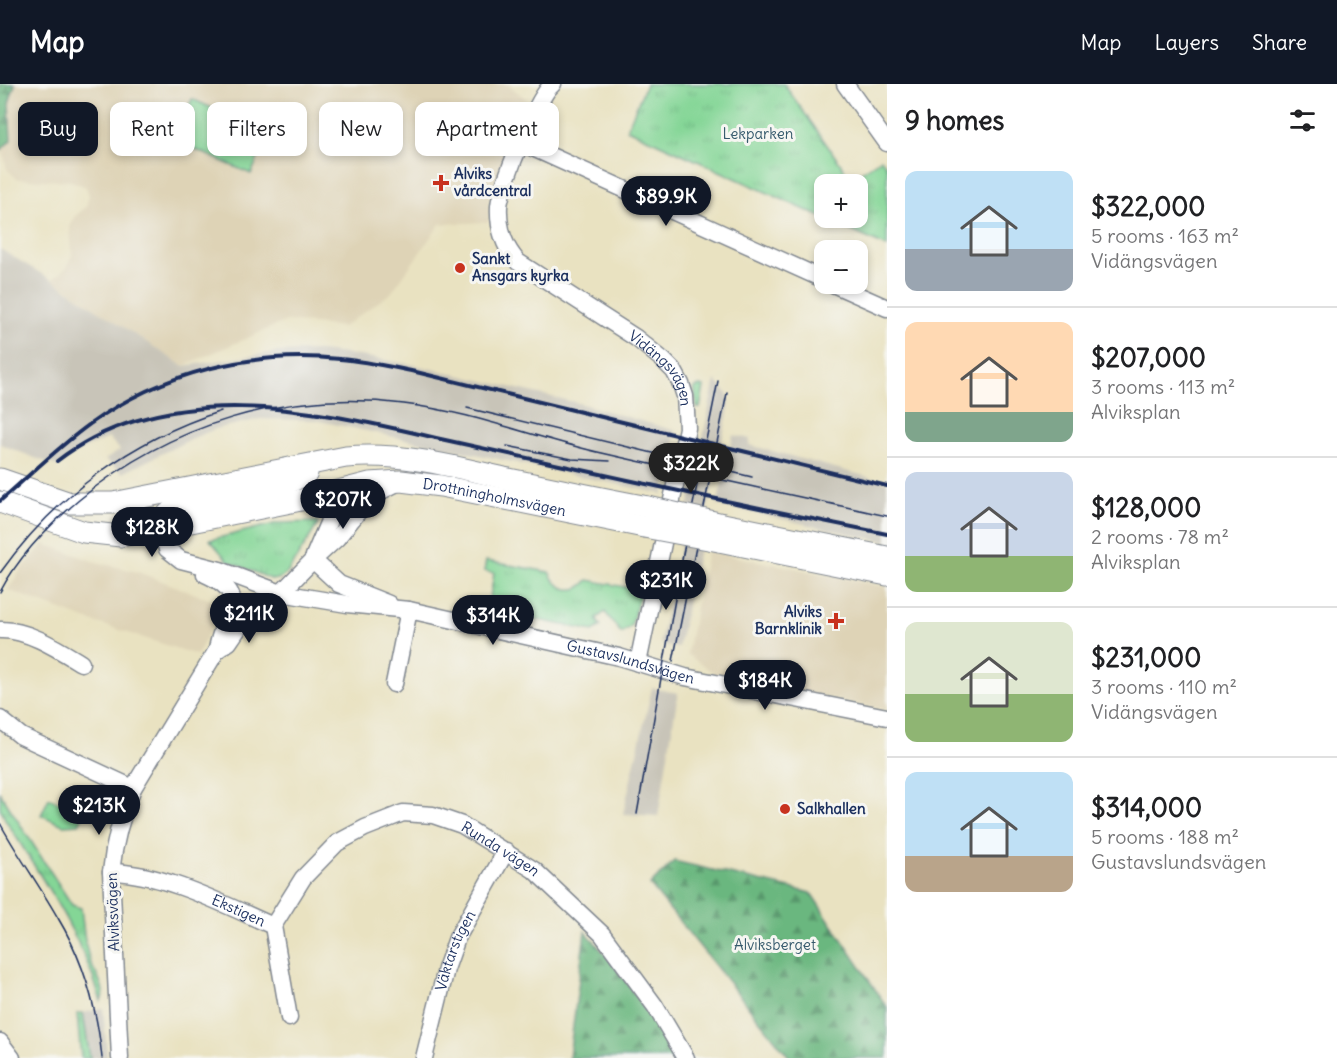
<!DOCTYPE html>
<html lang="en">
<head>
<meta charset="utf-8">
<style>
	:root { --surface:#fff; --page:#f2f2f2; --text:#202124; --muted:#757577; --line:#e0e0e0; --accent:#111827 }
	body { margin:0; font-family:Delius,sans-serif; background:var(--page); color:var(--text); height:100vh; display:flex; flex-direction:column; font-size:22px; white-space:nowrap }
	* { box-sizing:border-box; margin:0 }
	p { font-size:20px; color:var(--muted) }
	.icon { flex:none; width:33px; height:33px; fill:none; stroke:currentColor; stroke-width:2; stroke-linecap:round; stroke-linejoin:round }
	.map { position:relative; flex:1; overflow:hidden }
	.drawer { display:flex; flex-direction:column; background:var(--surface); width:450px }
	.drawer>* { flex:none }
	.guide { position:absolute; left:18px; top:18px; width:570px; height:54px; display:flex; gap:12px }
	.buttons { position:absolute; left:814px; top:90px; display:grid; gap:12px }
	.buttons a { display:grid; place-items:center; width:54px; height:54px; border-radius:12px; background:var(--surface); box-shadow:0 3px 9px #0003; font-size:30px }
	.price { position:absolute; translate:-50% -51px; padding:0 14px; border-radius:21px; background:var(--accent); color:#fff; font-size:20px; line-height:39px; filter:drop-shadow(0 2px 3px #0008) }
	.price::after { content:''; position:absolute; left:50%; top:36px; width:18px; height:14px; margin-left:-9px; background:inherit; clip-path:polygon(0 0,100% 0,50% 100%) }
	.price.active { background:#222; color:#fff }
	ul { padding:0; list-style:none }
	li { display:flex; align-items:center; gap:18px; height:150px; padding:0 18px }
	li+li { border-top:2px solid var(--line) }
	li span { display:grid; place-items:center; flex:none; width:168px; height:120px; border-radius:12px; color:#555 }
	li>.icon { margin-inline-start:auto }
	span .icon { width:72px; height:72px; fill:#fffc; stroke-width:1 }
	li b { font-size:26px }
	h2 { display:flex; justify-content:space-between; align-items:center; height:72px; padding:0 18px; font-size:26px }
	.pill { padding:0 21px; border-radius:12px; background:var(--surface); box-shadow:0 3px 9px #0003; font-size:21px; line-height:54px }
	.pill.active { background:var(--accent); color:#fff }
	header { display:flex; align-items:center; gap:36px; box-sizing:border-box; height:84px; padding:0 30px; background:var(--accent); color:#fff }
	header strong { font-size:28px }
	nav { display:flex; gap:33px; margin-inline-start:auto; font-size:21px }
	main { display:flex; flex:1; min-height:0 }
	.map>svg:first-child { display:block }
	.built { fill:#ded3b6 }
	.industrial { fill:#c8c4b8 }
	.grass { fill:url(#grass-tufts); stroke:#50827a; stroke-width:1.5; fill-rule:evenodd }
	.forest { fill:url(#forest-firs); stroke:#43736e; stroke-width:1.5 }
	.garden { fill:#84d696; stroke:#50827a; stroke-width:1.5 }
	.lines { fill:none; stroke-linecap:round; stroke-linejoin:round }
	.minor-casing { stroke:#828890; stroke-width:19 }
	.major-casing { stroke:#828890; stroke-width:23 }
	.minor { stroke:#fff; stroke-width:16 }
	.major { stroke:#fff; stroke-width:21 }
	.tram { stroke:#1b2f5e; stroke-width:1.5 }
	.rail { stroke:#1b2f5e; stroke-width:4 }
	.major-bridge-casing { stroke:#828890; stroke-width:23; stroke-linecap:butt }
	.major-bridge { stroke:#fff; stroke-width:21 }
	.poi-dot { fill:#c8321e; stroke:#f6f6f2; stroke-width:2 }
	.labels { text-anchor:middle; stroke-width:6; stroke-linejoin:round; paint-order:stroke }
	.park-label { font-size:15px; fill:#35596c; stroke:#f6f6f2 }
	.poi-label { font-size:15px; font-weight:bold; fill:#1b2f5e; stroke:#f6f6f2; text-anchor:start }
	.street-label { font-size:15px; fill:#1b2f5e; stroke:#f6f6f2 }
</style>
</head>
<body>
<header>
<strong>Map</strong>
<nav><a>Map</a><a>Layers</a><a>Share</a></nav>
</header>
<main>
<div class="map">
<svg width="887" height="974" viewBox="0 0 887 974">
	<defs>
		<pattern id="grass-tufts" width="24" height="20" patternUnits="userSpaceOnUse" patternTransform="scale(1.5)"><rect width="24" height="20" fill="#84d696"/><path d="M3 7l-1-3M5 7V3M7 7l1-3M15 17l-1-3M17 17v-4M19 17l1-3" fill="none" stroke="#71b884"/></pattern>
		<pattern id="forest-firs" width="22" height="20" patternUnits="userSpaceOnUse" patternTransform="scale(1.5)"><rect width="22" height="20" fill="#6bb77f"/><path d="M5 1l3.5 6h-7zM16 11l3.5 6h-7z" fill="#57956b"/></pattern>
	</defs>
	<rect width="100%" height="100%" fill="#f6f6f2"/>
	<filter id="ink" filterUnits="userSpaceOnUse"><feTurbulence type="fractalNoise" baseFrequency=".0167" numOctaves="2"/><feDisplacementMap in="SourceGraphic" scale="12" xChannelSelector="R" yChannelSelector="G"/><feConvolveMatrix kernelMatrix="1 2 1 2 8 2 1 2 1" color-interpolation-filters="sRGB"/></filter>
	<filter id="wash" filterUnits="userSpaceOnUse"><feTurbulence type="fractalNoise" baseFrequency=".008" numOctaves="4" result="noise"/><feDisplacementMap in="SourceGraphic" scale="24" xChannelSelector="R" yChannelSelector="G"/><feGaussianBlur stdDeviation="1.35" result="paint"/><feColorMatrix in="noise" values="0 0 0 0 0 0 0 0 0 0 0 0 0 0 0 0 0 1.4 0 .05"/><feComposite in="paint" operator="in"/></filter>
	<g filter="url(#wash)">
		<rect width="100%" height="100%" fill="#e9e2c1"/>
		<path class="built" d="M 15,0 L 507,0 L 529,17 L 489,117 L 490,138 L 440,140 L 391,209 L 343,243 L 286,237 L 183,282 L 52,196 L 67,183 L 72,170 L 70,143 L 75,132 L 86,123 L 89,111 L 86,103 L 71,97 L 17,95 L 7,85 L 2,65 L 11,56 L 9,19 Z
			M 44,460 L 96,478 L 138,488 L 219,519 L 210,546 L 197,571 L 85,535 L 8,506 L 20,487 Z
			M 707,467 L 887,503 L 887,626 L 715,590 L 687,570 Z"/>
		<path class="industrial" d="M 0,165 L 52,196 L 183,282 L 278,268 L 319,267 L 347,270 L 415,281 L 578,319 L 676,347 L 663,410 L 315,336 L 260,335 L 215,345 L 193,354 L 123,389 L 105,376 L 120,366 L 109,354 L 71,370 L 58,382 L 35,374 L 0,360 Z
			M 715,296 L 727,309 L 730,319 L 678,564 L 664,561 L 660,558 Z
			M 733,351 L 750,355 L 749,361 L 887,398 L 887,458 L 717,421 Z
			M 652,604 L 678,609 L 658,732 L 623,730 Z
			M 103,924 L 107,974 L 90,974 L 83,929 Z"/>
		<path class="grass" d="M 646,0 L 784,0 L 851,95 L 881,75 L 887,83 L 887,163 L 627,45 ZM 825,100 L 858,100 L 858,134 L 825,134 Z
			M 700,302 L 704,303 L 700,324 L 697,324 L 694,304 Z
			M 316,438 L 318,440 L 288,488 L 281,494 L 273,496 L 228,477 L 210,456 L 278,439 Z
			M 486,477 L 549,488 C 557,506 575,512 588,496 L 641,506 L 631,542 L 621,549 L 605,528 L 596,535 L 601,542 L 593,547 L 488,526 L 494,489 L 484,487 Z
			M 0,709 L 72,821 L 81,824 C 83,841 84,860 90,877 C 94,890 108,903 101,917 C 81,850 41,793 5,735 L 0,724 Z
			M 49,714 L 84,730 L 79,740 L 63,741 L 41,731 Z
			M 83,929 L 90,974 L 81,974 L 77,930 Z"/>
		<path class="forest" d="M 0,0 L 15,0 L 9,19 L 11,56 L 0,67 Z
			M 674,777 L 811,809 L 887,923 L 887,974 L 790,974 L 650,801 Z
			M 585,847 C 621,887 649,928 676,974 L 569,974 Z"/>
		<path class="garden" d="M 192,15 L 269,50 L 251,90 L 174,56 Z"/>
	</g>
	<g filter="url(#ink)">
		<g class="lines">
			<g class="minor-casing">
				<g id="minor">
					<path id="s1" d="M 553,0 C 538,10 501,102 499,122 C 498,143 504,163 518,178 L 636,254 L 663,276 L 674,287 L 681,300 L 685,312 L 687,344 L 638,579"/>
					<path d="M 845,0 L 887,59"/>
					<path d="M 522,59 L 825,196"/>
					<path d="M 833,200 L 887,224"/>
					<path id="s2" d="M 161,446 L 167,465 L 181,476 L 220,486 L 281,509 L 347,520 L 409,526 L 619,573 L 685,593 L 887,633"/>
					<path d="M 314,472 L 328,439 L 337,407"/>
					<path d="M 313,476 L 339,500 L 389,520"/>
					<path d="M 0,546 C 27,545 58,565 81,579"/>
					<path d="M 217,566 L 229,558 L 242,539 L 255,525 L 281,509 L 313,476 L 337,454 L 366,418 L 381,407 L 397,399"/>
					<path d="M 394,600 L 409,526"/>
					<path d="M 0,635 L 21,652 L 133,704"/>
					<path id="s3" d="M 111,788 C 164,789 225,821 273,842"/>
					<path id="s4" d="M 273,842 L 303,794 L 337,759 L 365,744 L 403,729 L 433,731 L 462,741 L 534,786 L 602,850 L 655,922 L 686,974"/>
					<path d="M 273,842 L 289,934"/>
					<path d="M 0,958 L 12,974"/>
					<path d="M 120,974 L 111,788 C 114,758 121,732 133,704 L 217,566 C 222,528 254,512 205,490"/>
					<path id="s5" d="M 424,974 L 446,885 L 457,854 L 506,767"/>
				</g>
			</g>
			<g class="major-casing">
				<g id="major">
					<path d="M 0,395 L 70,419 L 113,419 L 346,373 C 399,368 453,382 504,394 C 552,404 600,414 648,423"/>
					<path id="s6" d="M 0,418 L 84,448 L 121,452 L 311,414 L 370,399 L 401,397 L 441,402 L 644,443"/>
					<path d="M 723,440 L 887,473"/>
					<path d="M 161,446 C 161,434 168,428 178,423 C 213,414 278,409 307,389"/>
					<path d="M 719,457 L 887,491"/>
				</g>
			</g>
			<use href="#minor" class="minor"/>
			<use href="#major" class="major"/>
			<path class="tram" d="M 467,324 L 752,393
				M 507,362 L 572,375 L 610,377
				M 0,489 C 55,412 131,356 221,327
				M 0,508 C 19,472 48,442 79,416 C 170,340 286,305 404,320 C 472,328 536,354 602,369 C 697,391 792,411 887,432
				M 673,577 L 727,309
				M 637,730 L 683,470 L 718,297
				M 0,739 C 18,772 40,802 58,834 C 84,877 97,924 102,974"/>
			<path class="rail" d="M 57,377 C 166,293 313,325 436,354 C 481,364 527,374 573,384 C 677,407 782,429 887,450
				M 0,417 C 30,391 58,363 90,340 C 162,288 252,266 340,275 C 366,277 391,283 416,288 L 887,402"/>
			<g class="major-bridge-casing">
				<path id="major-bridge" d="M 648,423 L 723,440
					M 644,443 L 719,457"/>
			</g>
			<use href="#major-bridge" class="major-bridge"/>
		</g>
	</g>
	<g class="poi-dot">
		<path d="M438 90h6v6h6v6h-6v6h-6v-6h-6v-6h6z"/>
		<circle cx="460" cy="184" r="6"/>
		<path d="M833 528h6v6h6v6h-6v6h-6v-6h-6v-6h6z"/>
		<circle cx="785" cy="725" r="6"/>
	</g>
	<g class="labels">
		<g class="park-label">
			<text x="758" y="55">Lekparken</text>
			<text x="775" y="866">Alviksberget</text>
		</g>
		<g class="poi-label">
			<text x="454" y="95">Alviks<tspan x="454" dy="17">vårdcentral</tspan></text>
			<text x="472" y="180">Sankt<tspan x="472" dy="17">Ansgars kyrka</tspan></text>
			<text x="822" y="533" text-anchor="end">Alviks<tspan x="822" dy="17">Barnklinik</tspan></text>
			<text x="797" y="730">Salkhallen</text>
		</g>
		<g class="street-label">
			<text dy="5" stroke="none"><textPath href="#s1" startOffset="376">Vidängsvägen</textPath></text>
			<text dy="5" stroke="none"><textPath href="#s6" startOffset="507">Drottningholmsvägen</textPath></text>
			<text dy="5" stroke="none"><textPath href="#s2" startOffset="500">Gustavslundsvägen</textPath></text>
			<text dy="5" stroke="none"><textPath href="#s4" startOffset="284">Runda vägen</textPath></text>
			<text dy="5" stroke="none"><textPath href="#s3" startOffset="134">Ekstigen</textPath></text>
			<text transform="translate(113 828) rotate(-92)" y="5">Alviksvägen</text>
			<text dy="5" stroke="none"><textPath href="#s5" startOffset="112">Väktarstigen</textPath></text>
		</g>
	</g>
</svg>
<div class="buttons">
<a>+</a>
<a>−</a>
</div>
<b class="price" style="left:666px;top:143px">$89.9K</b>
<b class="price active" style="left:691px;top:410px">$322K</b>
<b class="price" style="left:343px;top:446px">$207K</b>
<b class="price" style="left:152px;top:474px">$128K</b>
<b class="price" style="left:666px;top:527px">$231K</b>
<b class="price" style="left:249px;top:560px">$211K</b>
<b class="price" style="left:493px;top:562px">$314K</b>
<b class="price" style="left:765px;top:627px">$184K</b>
<b class="price" style="left:99px;top:752px">$213K</b>
<div class="guide">
<a class="pill active">Buy</a>
<a class="pill">Rent</a>
<a class="pill">Filters</a>
<a class="pill">New</a>
<a class="pill">Apartment</a>
</div>
</div>
<section class="drawer">
<h2>9 homes<svg class="icon" aria-label="filters" viewBox="0 0 24 24"><path d="M4 7h16M4 17h16"/><circle cx="9" cy="7" r="2"/><circle cx="15" cy="17" r="2"/></svg></h2>
<ul>
<li><span style="background:linear-gradient(#bfe0f5 65%,#9aa5b1 0)"><svg class="icon" aria-label="home" viewBox="0 0 24 24"><path d="M3 11l9-7 9 7M6 9v11h12V9"/></svg></span><div><b>$322,000</b><p>5 rooms · 163 m²</p><p>Vidängsvägen</p></div></li>
<li><span style="background:linear-gradient(#ffd9b3 75%,#7fa58c 0)"><svg class="icon" aria-label="home" viewBox="0 0 24 24"><path d="M3 11l9-7 9 7M6 9v11h12V9"/></svg></span><div><b>$207,000</b><p>3 rooms · 113 m²</p><p>Alviksplan</p></div></li>
<li><span style="background:linear-gradient(#c9d6e8 70%,#8fb573 0)"><svg class="icon" aria-label="home" viewBox="0 0 24 24"><path d="M3 11l9-7 9 7M6 9v11h12V9"/></svg></span><div><b>$128,000</b><p>2 rooms · 78 m²</p><p>Alviksplan</p></div></li>
<li><span style="background:linear-gradient(#dfe7d0 60%,#8fb573 0)"><svg class="icon" aria-label="home" viewBox="0 0 24 24"><path d="M3 11l9-7 9 7M6 9v11h12V9"/></svg></span><div><b>$231,000</b><p>3 rooms · 110 m²</p><p>Vidängsvägen</p></div></li>
<li><span style="background:linear-gradient(#bfe0f5 70%,#b9a48a 0)"><svg class="icon" aria-label="home" viewBox="0 0 24 24"><path d="M3 11l9-7 9 7M6 9v11h12V9"/></svg></span><div><b>$314,000</b><p>5 rooms · 188 m²</p><p>Gustavslundsvägen</p></div></li>
</ul>
</section>
</main>
</body>
</html>
